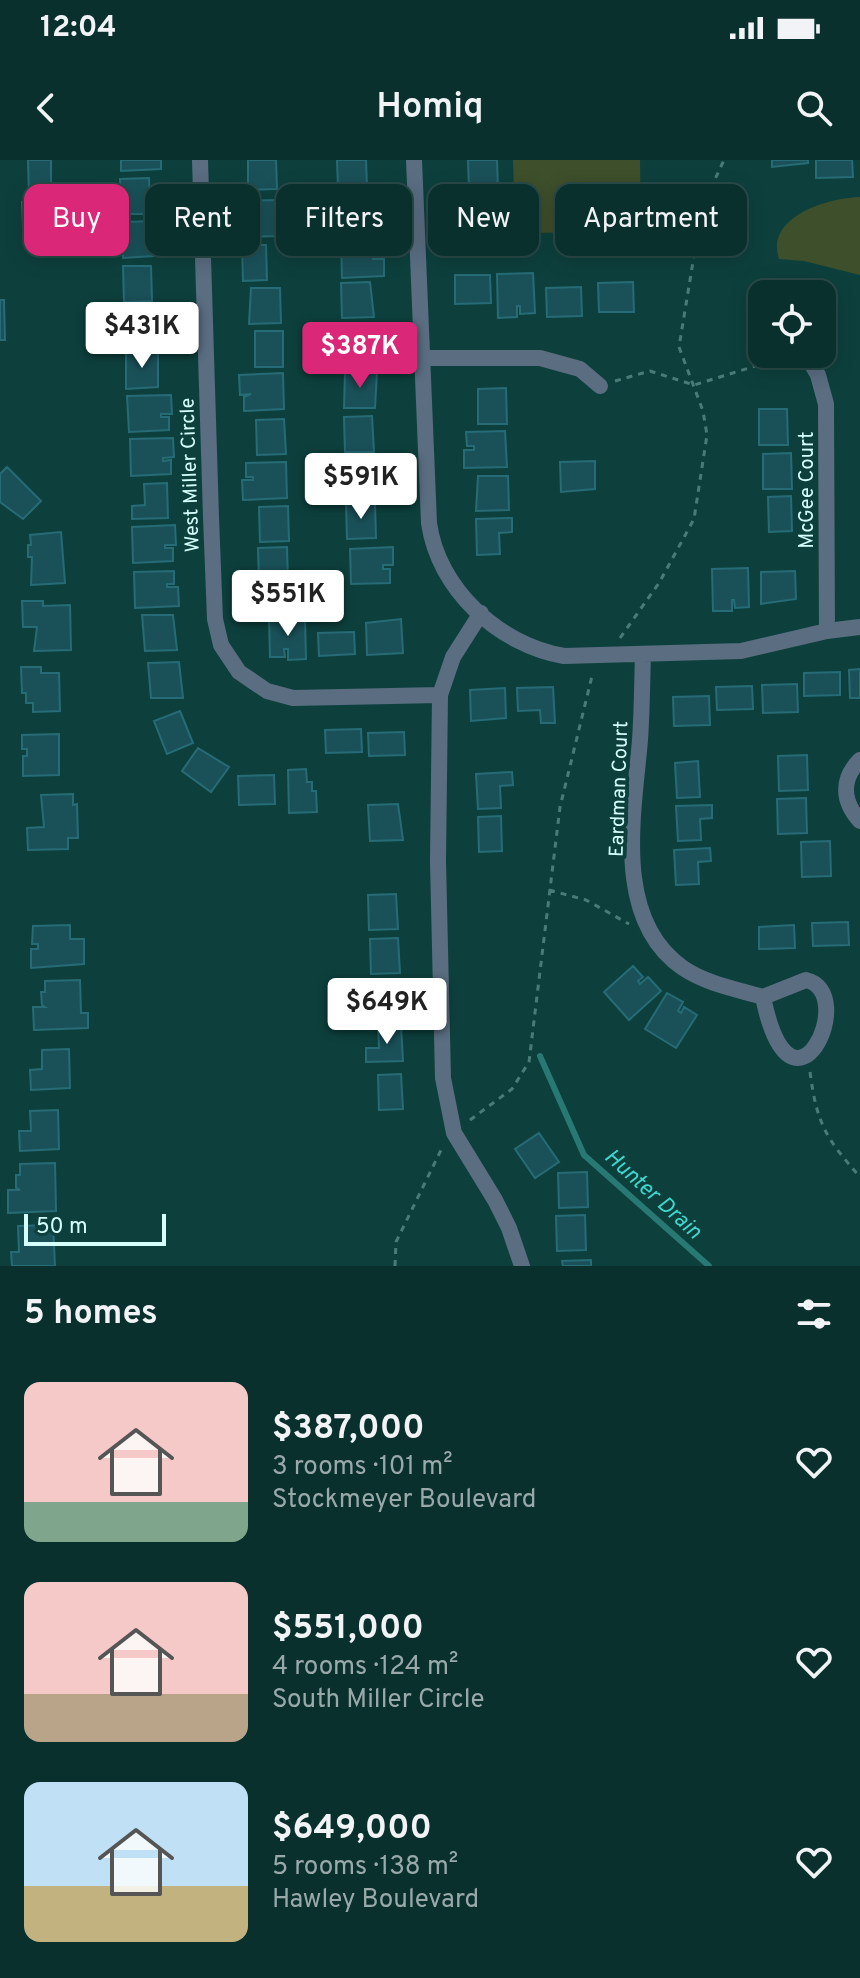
<!DOCTYPE html>
<html lang="en">
<head>
<meta charset="utf-8">
<style>
	:root { --surface:#0a302e; --page:#183c3a; --text:#f1f3f6; --muted:#99a9aa; --line:#2a4b4a; --accent:#db2777 }
	body { margin:0; font-family:Overpass,sans-serif; background:var(--page); color:var(--text); height:100vh; display:flex; flex-direction:column; font-size:30px; white-space:nowrap }
	* { box-sizing:border-box; margin:0 }
	p { font-size:26px; color:var(--muted) }
	.icon { flex:none; width:44px; height:44px; fill:none; stroke:currentColor; stroke-width:2; stroke-linecap:round; stroke-linejoin:round }
	.map { position:relative; height:1106px; overflow:hidden }
	.side { display:flex; flex-direction:column; background:var(--surface); flex:1 }
	.side>* { flex:none }
	.banner { position:absolute; left:24px; top:24px; width:812px; height:72px; display:flex; gap:16px }
	.controls { position:absolute; left:748px; top:120px; display:grid; gap:16px }
	.controls a { display:grid; place-items:center; width:88px; height:88px; border-radius:16px; background:var(--surface); box-shadow:0 4px 20px #0003,0 0 0 2px var(--line); font-size:40px }
	.scale { position:absolute; left:24px; bottom:20px; width:142px; box-sizing:border-box; padding-left:8px; border:4px solid #d5fffb; border-top:0; font-size:22px; line-height:28px; white-space:nowrap; color:#d5fffb; -webkit-text-stroke:6px #0d403d; paint-order:stroke }
	.price { position:absolute; translate:-50% -68px; padding:0 18px; border-radius:8px; background:#fff; color:#222; font-size:26px; line-height:52px; filter:drop-shadow(0 2px 4px #0008) }
	.price::after { content:''; position:absolute; left:50%; top:48px; width:24px; height:18px; margin-left:-12px; background:inherit; clip-path:polygon(0 0,100% 0,50% 100%) }
	.price.active { background:var(--accent); color:#fff }
	ul { padding:0; list-style:none }
	li { display:flex; align-items:center; gap:24px; height:200px; padding:0 24px }
	li span { display:grid; place-items:center; flex:none; width:224px; height:160px; border-radius:16px; color:#555 }
	li>.icon { margin-inline-start:auto }
	span .icon { width:96px; height:96px; fill:#fffc; stroke-width:1 }
	li b { font-size:34px }
	h2 { display:flex; justify-content:space-between; align-items:center; height:96px; padding:0 24px; font-size:34px }
	.tag { padding:0 28px; border-radius:16px; background:var(--surface); box-shadow:0 4px 20px #0003,0 0 0 2px var(--line); font-size:28px; line-height:72px }
	.tag.active { background:var(--accent); color:#fff }
	.status { display:flex; justify-content:space-between; align-items:center; height:56px; padding:0 40px; background:var(--surface); direction:ltr }
	.status svg { height:22px; fill:currentColor }
	header { display:flex; justify-content:space-between; align-items:center; height:104px; padding:0 24px; background:var(--surface); font-size:36px; font-weight:600 }
	.map>svg:first-child { display:block }
	.green { fill:#3e4f2b }
	.lines { fill:none; stroke-linecap:round; stroke-linejoin:round }
	.stream { stroke:#287873; stroke-width:6 }
	.building { fill:#1a5159; stroke:#276b76; stroke-width:2 }
	.path { stroke:#4b7b78; stroke-width:3; stroke-dasharray:6 6; stroke-linecap:butt }
	.street { stroke:#5a6d81; stroke-width:16 }
	.labels { text-anchor:middle; stroke-width:8; stroke-linejoin:round; paint-order:stroke }
	.street-label { font-size:20px; fill:#d5fffb; stroke:#0d403d }
	.water-label { font-size:22px; font-style:italic; fill:#3dd9d0; stroke:#0d403d }
</style>
</head>
<body>
<div class="status"><b>12:04</b><svg viewBox="0 0 49 12"><path d="M0 12V9h3v3zM5 12V6h3v6zM10 12V3h3v9zM15 12V0h3v12zM26 1h20v11H26zM47 4h2v5h-2z"/></svg></div>
<header><svg class="icon" aria-label="back" viewBox="0 0 24 24"><path d="M15 5l-7 7 7 7"/></svg>Homiq<svg class="icon" aria-label="search" viewBox="0 0 24 24"><circle cx="10" cy="10" r="6"/><path d="M15 15l6 6"/></svg></header>
<div class="map">
<svg width="860" height="1106" viewBox="0 0 860 1106">
	<rect width="100%" height="100%" fill="#0d403d"/>
	<path class="green" d="M 513,0 L 640,0 L 641,61 L 630,72 L 519,73 L 515,63 Z
		M 860,37 L 860,115 L 804,101 L 779,99 C 765,57 827,38 860,37 Z"/>
	<g class="lines">
		<path class="stream" d="M 540,896 L 584,995 L 709,1106"/>
	</g>
	<path class="building" d="M 28,0 L 51,0 L 51,35 L 29,36 Z
		M 121,0 L 161,0 L 161,9 L 121,11 Z
		M 248,0 L 276,0 L 277,29 L 248,30 Z
		M 337,0 L 366,0 L 367,27 L 338,28 Z
		M 468,0 L 497,0 L 498,29 L 469,30 Z
		M 772,0 L 808,0 L 808,3 L 772,7 Z
		M 816,0 L 852,0 L 853,17 L 816,18 Z
		M 149,18 L 150,54 L 121,54 L 120,19 Z
		M 367,38 L 368,73 L 339,74 L 338,39 Z
		M 496,38 L 498,73 L 469,74 L 468,39 Z
		M 278,40 L 279,76 L 239,77 L 238,64 L 246,63 L 246,61 L 235,61 L 234,41 Z
		M 54,41 L 57,77 L 26,77 L 26,68 L 23,68 L 22,42 Z
		M 154,61 L 154,96 L 123,98 L 123,62 Z
		M 380,81 L 380,95 L 373,95 L 373,99 L 384,99 L 384,116 L 342,118 L 341,82 Z
		M 242,85 L 266,85 L 267,120 L 243,121 Z
		M 123,106 L 151,106 L 152,141 L 124,142 Z
		M 533,113 L 535,153 L 520,154 L 520,146 L 517,146 L 517,157 L 498,158 L 497,114 Z
		M 455,115 L 490,115 L 491,143 L 455,144 Z
		M 370,122 L 374,157 L 342,158 L 341,123 Z
		M 633,122 L 634,152 L 599,152 L 598,123 Z
		M 581,127 L 582,156 L 547,157 L 546,128 Z
		M 251,128 L 280,128 L 281,163 L 249,164 Z
		M 0,140 L 4,140 L 5,180 L 0,180 Z
		M 169,148 L 170,167 L 159,168 L 159,170 L 167,170 L 167,184 L 127,185 L 125,149 Z
		M 379,167 L 380,202 L 358,203 L 358,181 L 344,181 L 343,168 Z
		M 255,171 L 283,171 L 283,207 L 255,207 Z
		M 158,192 L 158,227 L 126,229 L 126,193 Z
		M 345,212 L 377,212 L 375,248 L 344,248 Z
		M 283,213 L 284,249 L 244,251 L 244,237 L 251,234 L 240,235 L 239,215 Z
		M 506,228 L 507,264 L 478,264 L 478,229 Z
		M 171,235 L 172,254 L 161,254 L 161,257 L 169,257 L 169,270 L 129,272 L 127,236 Z
		M 759,249 L 787,249 L 788,285 L 759,285 Z
		M 372,256 L 374,292 L 345,292 L 344,257 Z
		M 284,259 L 286,294 L 257,295 L 256,260 Z
		M 505,271 L 507,307 L 464,308 L 464,290 L 474,290 L 474,286 L 467,286 L 466,272 Z
		M 173,278 L 174,297 L 163,298 L 163,301 L 171,300 L 171,314 L 131,316 L 130,279 Z
		M 791,293 L 792,329 L 763,329 L 763,294 Z
		M 390,299 L 391,316 L 380,317 L 380,320 L 387,320 L 388,335 L 349,336 L 348,300 Z
		M 595,301 L 595,329 L 561,332 L 560,302 Z
		M 286,302 L 287,338 L 243,340 L 242,320 L 253,320 L 253,317 L 246,317 L 246,303 Z
		M 7,307 L 41,341 L 23,359 L 0,342 L 0,314 Z
		M 478,316 L 508,316 L 509,350 L 476,351 Z
		M 167,323 L 168,358 L 132,359 L 132,346 L 145,345 L 144,324 Z
		M 791,336 L 792,371 L 769,372 L 768,337 Z
		M 346,343 L 375,343 L 376,378 L 347,379 Z
		M 288,346 L 289,381 L 260,382 L 259,347 Z
		M 512,358 L 512,372 L 499,373 L 500,394 L 477,395 L 476,359 Z
		M 175,365 L 176,385 L 165,385 L 165,388 L 173,388 L 173,401 L 133,403 L 132,367 Z
		M 61,372 L 65,423 L 31,425 L 32,397 L 28,397 L 28,385 L 31,385 L 30,375 Z
		M 287,387 L 288,422 L 259,423 L 258,388 Z
		M 393,387 L 393,405 L 383,405 L 383,409 L 390,409 L 390,423 L 351,424 L 350,389 Z
		M 748,408 L 749,447 L 735,448 L 734,440 L 732,440 L 732,451 L 713,451 L 712,409 Z
		M 174,411 L 174,424 L 167,424 L 167,427 L 178,427 L 179,446 L 135,448 L 134,412 Z
		M 795,411 L 796,439 L 761,444 L 761,412 Z
		M 22,441 L 43,441 L 43,446 L 70,445 L 71,490 L 34,491 L 37,467 L 23,467 Z
		M 142,455 L 173,455 L 177,490 L 145,491 Z
		M 305,457 L 306,499 L 288,500 L 288,489 L 284,489 L 285,497 L 270,497 L 269,458 Z
		M 401,459 L 403,493 L 367,495 L 366,463 Z
		M 354,472 L 355,494 L 319,496 L 318,473 Z
		M 179,502 L 183,538 L 151,538 L 148,503 Z
		M 21,507 L 41,507 L 41,513 L 59,513 L 60,551 L 33,552 L 33,543 L 26,543 L 26,533 L 22,533 Z
		M 860,509 L 860,538 L 850,538 L 849,510 Z
		M 840,512 L 840,535 L 804,536 L 804,513 Z
		M 797,524 L 798,552 L 763,553 L 762,525 Z
		M 752,526 L 753,549 L 717,550 L 716,527 Z
		M 553,527 L 555,563 L 541,563 L 540,550 L 518,551 L 517,528 Z
		M 505,528 L 506,558 L 471,561 L 470,530 Z
		M 709,536 L 710,565 L 674,566 L 673,537 Z
		M 180,551 L 193,583 L 167,594 L 154,561 Z
		M 361,569 L 362,592 L 326,593 L 325,570 Z
		M 404,572 L 405,595 L 369,596 L 368,573 Z
		M 59,574 L 59,615 L 23,616 L 23,596 L 27,596 L 27,589 L 22,589 L 22,575 Z
		M 198,588 L 229,607 L 211,632 L 182,611 Z
		M 807,595 L 808,630 L 779,631 L 778,596 Z
		M 698,601 L 700,637 L 677,638 L 675,603 Z
		M 306,609 L 307,622 L 312,622 L 312,631 L 316,631 L 317,652 L 289,653 L 288,610 Z
		M 512,612 L 513,625 L 500,626 L 501,648 L 478,649 L 476,614 Z
		M 274,615 L 275,644 L 239,645 L 238,616 Z
		M 73,634 L 73,645 L 77,644 L 78,678 L 68,678 L 68,689 L 28,690 L 27,668 L 44,667 L 41,635 Z
		M 806,638 L 807,673 L 778,674 L 777,639 Z
		M 398,644 L 403,680 L 370,681 L 368,645 Z
		M 712,645 L 712,658 L 700,659 L 701,680 L 678,681 L 676,646 Z
		M 501,656 L 502,691 L 479,692 L 478,657 Z
		M 830,681 L 831,716 L 802,717 L 801,682 Z
		M 710,688 L 711,701 L 698,702 L 699,724 L 676,725 L 674,690 Z
		M 396,734 L 398,769 L 369,770 L 368,735 Z
		M 848,762 L 849,785 L 813,786 L 812,763 Z
		M 70,765 L 70,779 L 84,779 L 84,804 L 31,808 L 31,789 L 38,789 L 38,784 L 32,784 L 33,766 Z
		M 794,765 L 795,788 L 759,789 L 759,767 Z
		M 398,778 L 400,813 L 371,814 L 370,779 Z
		M 633,806 L 643,817 L 638,821 L 640,824 L 648,817 L 661,831 L 629,860 L 604,832 Z
		M 80,820 L 81,853 L 88,853 L 88,868 L 34,870 L 33,847 L 45,847 L 42,845 L 41,832 L 45,832 L 45,821 Z
		M 400,821 L 401,856 L 373,857 L 371,822 Z
		M 667,833 L 683,842 L 678,851 L 681,853 L 684,847 L 697,855 L 676,888 L 645,869 Z
		M 401,865 L 403,901 L 366,902 L 366,888 L 379,888 L 378,866 Z
		M 69,889 L 70,928 L 31,930 L 30,910 L 42,909 L 42,890 Z
		M 401,914 L 403,949 L 379,950 L 378,915 Z
		M 58,950 L 59,989 L 20,991 L 19,971 L 31,971 L 30,951 Z
		M 539,973 L 559,1002 L 535,1018 L 515,989 Z
		M 55,1003 L 56,1051 L 8,1053 L 8,1030 L 20,1030 L 16,1028 L 16,1015 L 20,1015 L 20,1004 Z
		M 587,1012 L 588,1047 L 559,1048 L 558,1013 Z
		M 585,1055 L 586,1090 L 557,1091 L 556,1056 Z
		M 53,1065 L 55,1106 L 12,1106 L 11,1092 L 19,1092 L 18,1066 Z
		M 591,1100 L 591,1106 L 563,1106 L 562,1101 Z"/>
	<g class="lines">
		<path class="path" d="M 615,221 L 650,211 L 694,225 L 762,204 L 772,194
			M 620,478 L 659,423 L 694,359 L 707,275 L 703,251 L 679,187 L 702,47 L 724,0
			M 549,730 L 586,740 L 629,764
			M 810,912 C 817,965 826,978 860,1017
			M 470,960 L 512,929 L 529,902 L 560,647 L 593,512
			M 395,1106 L 396,1082 L 442,988"/>
		<path class="street" d="M 200,0 L 211,357 L 215,459 L 221,485 L 239,512 L 267,531 L 293,538 L 440,535
			M 414,0 L 429,363 C 438,429 499,485 564,496 L 741,491 L 827,471 L 860,467
			M 806,194 L 818,215 L 826,244 L 827,471
			M 421,198 L 540,198 L 580,209 L 600,226
			M 481,453 L 453,497 L 440,535 L 438,701 L 443,918 L 454,973 L 495,1040 L 509,1068 L 522,1106
			M 643,495 C 642,523 642,552 640,580 C 634,653 612,759 683,808 C 707,824 736,829 763,837
			M 860,600 C 841,619 842,641 860,661
			M 806,820 C 860,832 792,978 763,837 Z"/>
	</g>
	<g class="labels">
		<g class="street-label">
			<text transform="translate(189 315) rotate(-92)" y="7">West Miller Circle</text>
			<text transform="translate(806 330) rotate(-90)" y="7">McGee Court</text>
			<text transform="translate(618 629) rotate(-88)" y="7">Eardman Court</text>
		</g>
		<g class="water-label">
			<text transform="translate(654 1033) rotate(42)" y="8">Hunter Drain</text>
		</g>
	</g>
</svg>
<div class="controls">
<a><svg class="icon" aria-label="locate" viewBox="0 0 24 24"><circle cx="12" cy="12" r="6"/><path d="M12 2v4M12 18v4M2 12h4M18 12h4"/></svg></a>
</div>
<div class="scale">50 m</div>
<b class="price" style="left:142px;top:210px">$431K</b>
<b class="price active" style="left:360px;top:230px">$387K</b>
<b class="price" style="left:361px;top:361px">$591K</b>
<b class="price" style="left:288px;top:478px">$551K</b>
<b class="price" style="left:387px;top:886px">$649K</b>
<div class="banner">
<a class="tag active">Buy</a>
<a class="tag">Rent</a>
<a class="tag">Filters</a>
<a class="tag">New</a>
<a class="tag">Apartment</a>
</div>
</div>
<section class="side">
<h2>5 homes<svg class="icon" aria-label="filters" viewBox="0 0 24 24"><path d="M4 7h16M4 17h16"/><circle cx="9" cy="7" r="2"/><circle cx="15" cy="17" r="2"/></svg></h2>
<ul>
<li><span style="background:linear-gradient(#f6c9c9 75%,#7fa58c 0)"><svg class="icon" aria-label="home" viewBox="0 0 24 24"><path d="M3 11l9-7 9 7M6 9v11h12V9"/></svg></span><div><b>$387,000</b><p>3 rooms · 101 m²</p><p>Stockmeyer Boulevard</p></div><svg class="icon" aria-label="heart" viewBox="0 0 24 24"><path d="M12 20l-8-8c-3-5 5-10 8-4 3-6 11-1 8 4z"/></svg></li>
<li><span style="background:linear-gradient(#f6c9c9 70%,#b9a48a 0)"><svg class="icon" aria-label="home" viewBox="0 0 24 24"><path d="M3 11l9-7 9 7M6 9v11h12V9"/></svg></span><div><b>$551,000</b><p>4 rooms · 124 m²</p><p>South Miller Circle</p></div><svg class="icon" aria-label="heart" viewBox="0 0 24 24"><path d="M12 20l-8-8c-3-5 5-10 8-4 3-6 11-1 8 4z"/></svg></li>
<li><span style="background:linear-gradient(#bfe0f5 65%,#c2b280 0)"><svg class="icon" aria-label="home" viewBox="0 0 24 24"><path d="M3 11l9-7 9 7M6 9v11h12V9"/></svg></span><div><b>$649,000</b><p>5 rooms · 138 m²</p><p>Hawley Boulevard</p></div><svg class="icon" aria-label="heart" viewBox="0 0 24 24"><path d="M12 20l-8-8c-3-5 5-10 8-4 3-6 11-1 8 4z"/></svg></li>
</ul>
</section>
</body>
</html>
